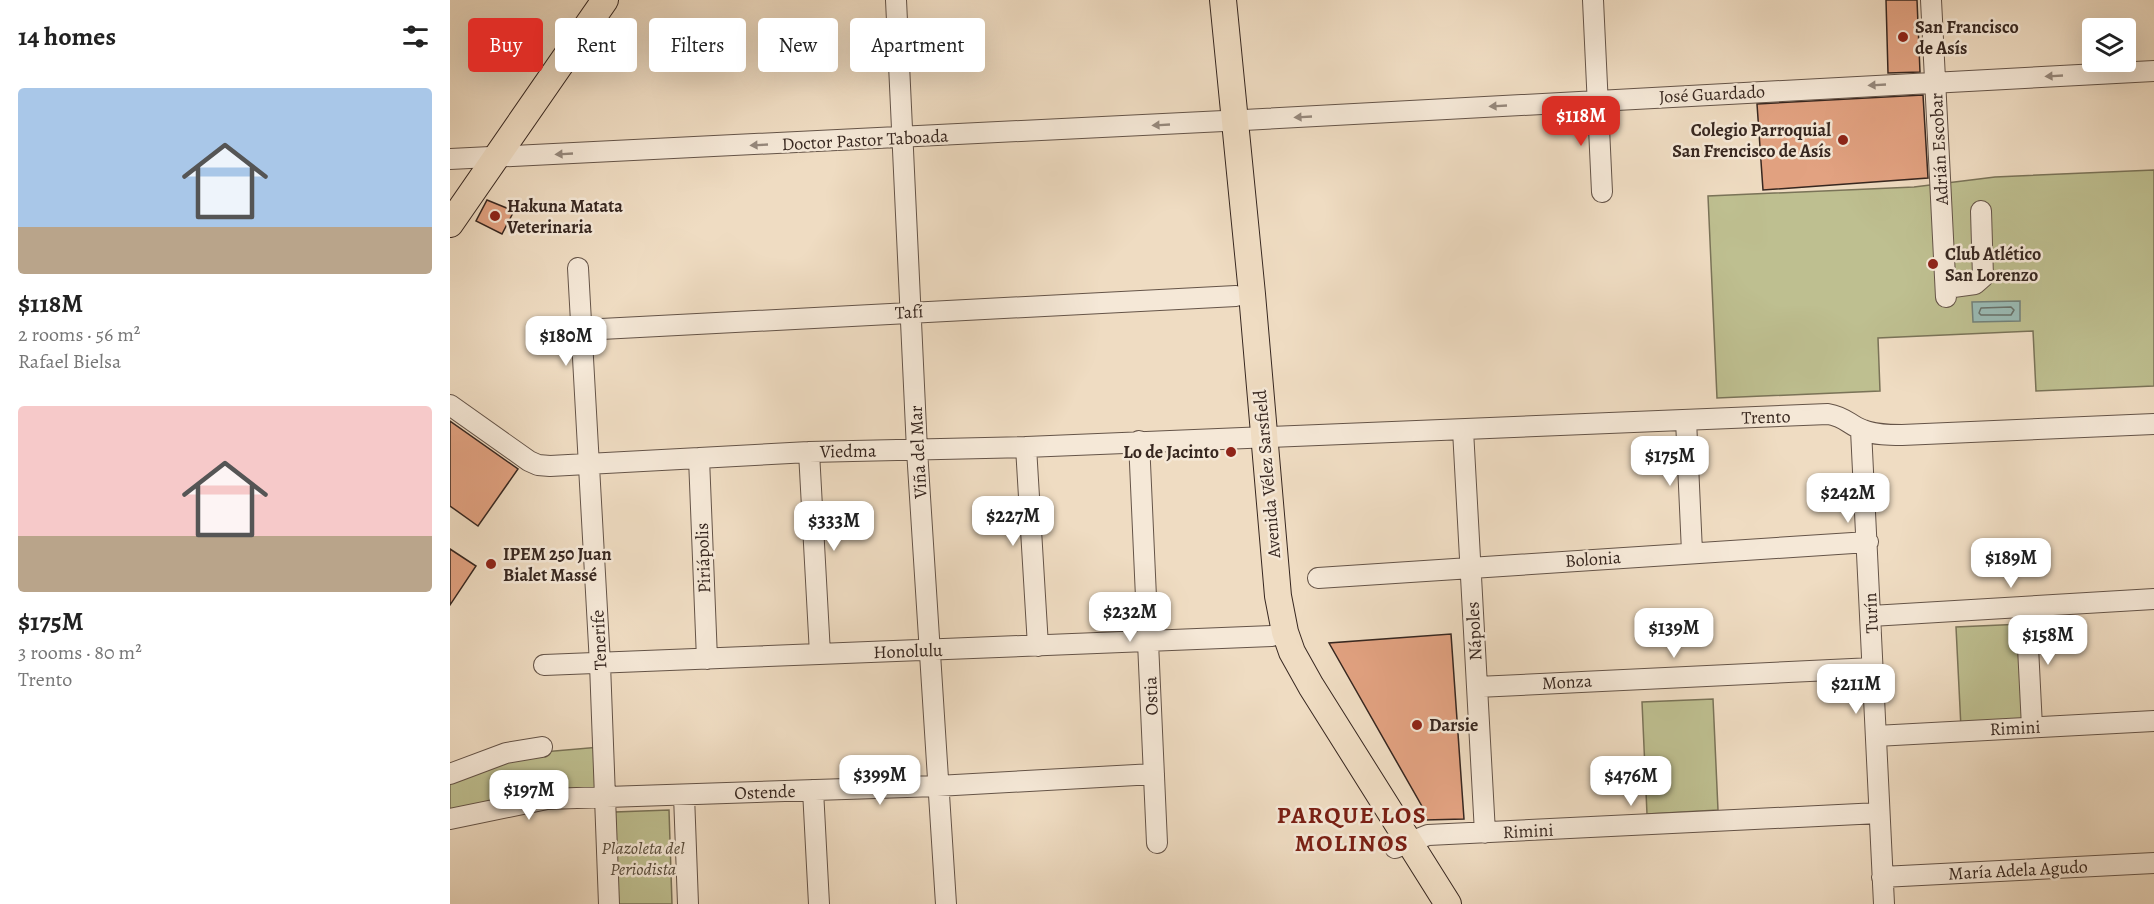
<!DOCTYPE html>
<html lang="en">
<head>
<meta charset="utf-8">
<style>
	:root { --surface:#fff; --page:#f6f6f6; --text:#222; --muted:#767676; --accent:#d93025 }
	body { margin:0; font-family:Alegreya,serif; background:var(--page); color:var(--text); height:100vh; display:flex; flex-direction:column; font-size:22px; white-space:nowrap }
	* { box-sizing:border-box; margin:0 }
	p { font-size:20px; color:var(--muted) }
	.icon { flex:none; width:33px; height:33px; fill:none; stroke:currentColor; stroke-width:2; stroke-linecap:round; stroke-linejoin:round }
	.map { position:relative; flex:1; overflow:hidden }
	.details { display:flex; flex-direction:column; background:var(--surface); width:450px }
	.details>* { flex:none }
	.top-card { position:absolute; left:18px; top:18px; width:570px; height:54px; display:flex; gap:12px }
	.buttons { position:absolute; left:1632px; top:18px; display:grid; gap:12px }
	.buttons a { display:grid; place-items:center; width:54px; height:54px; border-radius:6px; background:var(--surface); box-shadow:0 6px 24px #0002; font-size:30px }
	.price { position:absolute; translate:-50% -51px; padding:0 14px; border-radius:12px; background:#fff; color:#222; font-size:20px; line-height:39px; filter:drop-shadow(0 2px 3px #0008) }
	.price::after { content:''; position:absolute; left:50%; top:36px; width:18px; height:14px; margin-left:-9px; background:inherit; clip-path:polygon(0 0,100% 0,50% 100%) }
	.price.selected { background:var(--accent); color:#fff }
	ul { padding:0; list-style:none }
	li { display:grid; align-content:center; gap:12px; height:318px; padding:0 18px }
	li span { display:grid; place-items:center; height:186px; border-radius:6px; color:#555 }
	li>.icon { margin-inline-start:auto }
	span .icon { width:108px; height:108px; fill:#fffc; stroke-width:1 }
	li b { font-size:26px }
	h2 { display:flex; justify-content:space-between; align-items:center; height:72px; padding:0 18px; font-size:26px }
	.pill { padding:0 21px; border-radius:6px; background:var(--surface); box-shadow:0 6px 24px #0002; font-size:21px; line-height:54px }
	.pill.selected { background:var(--accent); color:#fff }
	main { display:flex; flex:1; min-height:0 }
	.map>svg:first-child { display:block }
	.green { fill:#bebf90; stroke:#7a7358; stroke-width:1.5 }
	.water { fill:#9abbb5; stroke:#728079; stroke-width:1.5 }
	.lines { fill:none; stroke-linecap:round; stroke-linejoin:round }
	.shore { stroke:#68716a; stroke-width:1.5 }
	.building { fill:#e2a281; stroke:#372720; stroke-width:1.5 }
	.minor-casing { stroke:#655448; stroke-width:22 }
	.major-casing { stroke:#372720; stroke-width:28 }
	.minor { stroke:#f5e8d7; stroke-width:20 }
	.major { stroke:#efdcc2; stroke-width:26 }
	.oneway { fill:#96887c }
	.poi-dot { fill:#8f2418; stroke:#f5e8d7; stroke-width:2 }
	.labels { text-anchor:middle; stroke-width:5; stroke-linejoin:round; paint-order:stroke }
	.poi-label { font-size:18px; font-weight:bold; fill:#372720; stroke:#f5e8d7; text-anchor:start }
	.street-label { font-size:18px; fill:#372720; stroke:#f5e8d7 }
	.park-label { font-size:18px; font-style:italic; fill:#594d3c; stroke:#f5e8d7 }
	.district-label { font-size:24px; font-weight:bold; letter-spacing:1.5px; fill:#7a1f14; stroke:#f5e8d7 }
</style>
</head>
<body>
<main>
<section class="details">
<h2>14 homes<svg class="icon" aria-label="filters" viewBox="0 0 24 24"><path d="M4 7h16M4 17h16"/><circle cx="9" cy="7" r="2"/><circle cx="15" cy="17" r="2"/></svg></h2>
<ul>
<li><span style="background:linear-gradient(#a9c7e8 75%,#b9a48a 0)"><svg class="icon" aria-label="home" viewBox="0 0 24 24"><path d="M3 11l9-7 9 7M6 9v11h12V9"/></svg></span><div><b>$118M</b><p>2 rooms · 56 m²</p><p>Rafael Bielsa</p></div></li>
<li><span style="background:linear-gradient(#f6c9c9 70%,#b9a48a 0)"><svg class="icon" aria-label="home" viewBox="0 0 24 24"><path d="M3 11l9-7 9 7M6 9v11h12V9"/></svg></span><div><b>$175M</b><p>3 rooms · 80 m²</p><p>Trento</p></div></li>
</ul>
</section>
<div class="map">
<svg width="1704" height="904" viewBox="0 0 1704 904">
	<rect width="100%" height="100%" fill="#efdcc2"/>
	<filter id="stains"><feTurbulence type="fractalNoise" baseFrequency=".00333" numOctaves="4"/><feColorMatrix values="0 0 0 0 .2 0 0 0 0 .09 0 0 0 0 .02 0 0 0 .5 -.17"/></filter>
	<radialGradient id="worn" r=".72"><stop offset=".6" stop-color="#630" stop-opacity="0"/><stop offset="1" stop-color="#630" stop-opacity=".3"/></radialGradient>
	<path class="green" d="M 1704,170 L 1704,386 L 1586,391 L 1583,331 L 1428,338 L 1430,391 L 1267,398 L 1258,196 L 1464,187 L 1545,177 Z
		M 1573,624 L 1578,725 L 1511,728 L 1506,627 Z
		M 1263,699 L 1268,810 L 1197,814 L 1192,702 Z
		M 150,747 L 152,793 L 0,816 L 0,778 L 70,754 Z
		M 219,810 L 222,904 L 168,904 L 165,812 Z"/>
	<path class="water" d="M 1570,301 L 1570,321 L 1523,322 L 1522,302 Z"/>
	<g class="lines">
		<path class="shore" d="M 1561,307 L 1564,310 L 1561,315 L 1531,315 L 1529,313 L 1531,308 Z"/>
	</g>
	<path class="building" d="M 1436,0 L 1467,0 L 1470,72 L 1438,73 Z
		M 1473,95 L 1478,178 L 1313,190 L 1307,104 Z
		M 37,200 L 64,211 L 52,234 L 26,221 Z
		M 0,421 L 68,469 L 28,526 L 0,506 Z
		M 0,549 L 26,566 L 0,605 Z
		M 1001,634 L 1014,819 L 975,820 L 973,808 L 879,643 Z"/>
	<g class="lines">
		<g class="minor-casing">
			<path id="minor" d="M 446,0 L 467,450 L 496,904
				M 1143,0 L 1152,192
				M 1481,0 L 1496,297
				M 0,159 L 794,120 L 1704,71
				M 128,268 L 150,664 L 159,904
				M 1496,288 L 1525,284 L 1533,277 L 1531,211
				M 132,330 L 786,296
				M 0,405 L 79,461 L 88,465 L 100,466 L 359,452 L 576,447 L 1378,414 C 1396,417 1399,425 1413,430 C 1425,435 1439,435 1452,435 L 1704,424
				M 1236,420 L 1242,552
				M 1013,430 L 1035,833
				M 1411,430 L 1434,904
				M 689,441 L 707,843
				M 576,447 L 588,646
				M 359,452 L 370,654
				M 249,458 L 257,659
				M 868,578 L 1418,542
				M 1576,607 L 1582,727
				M 1421,616 L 1704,599
				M 94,665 L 822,636
				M 1027,687 L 1423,668
				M 1426,736 L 1704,721
				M 0,774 L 56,753 L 92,747
				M 363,790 L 369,904
				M 234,795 L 238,904
				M 0,819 L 97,799 L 487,786 L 704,774
				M 945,848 L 978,835 L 1429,813
				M 1432,877 L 1704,863"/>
		</g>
		<g class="major-casing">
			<path id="major" d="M 773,0 L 802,294 L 828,596 L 835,632 L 842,652 L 861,686 L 998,904
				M 0,224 L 155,0"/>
		</g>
		<use href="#minor" class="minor"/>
		<use href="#major" class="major"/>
	</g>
	<defs><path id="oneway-solid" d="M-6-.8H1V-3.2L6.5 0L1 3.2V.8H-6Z" transform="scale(1.5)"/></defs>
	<g class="oneway">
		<use href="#oneway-solid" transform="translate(1604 76) rotate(177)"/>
		<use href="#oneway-solid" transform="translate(1427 85) rotate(177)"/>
		<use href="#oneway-solid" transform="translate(1048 106) rotate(177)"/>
		<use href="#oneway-solid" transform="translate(853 117) rotate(177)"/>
		<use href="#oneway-solid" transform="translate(711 125) rotate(177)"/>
		<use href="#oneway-solid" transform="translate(309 145) rotate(177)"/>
		<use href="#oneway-solid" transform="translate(114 154) rotate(177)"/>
	</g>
	<g class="poi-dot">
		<circle cx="1453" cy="37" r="6"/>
		<circle cx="1393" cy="140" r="6"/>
		<circle cx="45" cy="216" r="6"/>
		<circle cx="1483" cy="264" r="6"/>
		<circle cx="781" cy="452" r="6"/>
		<circle cx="41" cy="564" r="6"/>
		<circle cx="967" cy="725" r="6"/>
	</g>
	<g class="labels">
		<g class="poi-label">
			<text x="1465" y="33">San Francisco<tspan x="1465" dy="21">de Asís</tspan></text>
			<text x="1381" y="136" text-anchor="end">Colegio Parroquial<tspan x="1381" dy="21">San Frencisco de Asís</tspan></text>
			<text x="57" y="212">Hakuna Matata<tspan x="57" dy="21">Veterinaria</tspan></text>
			<text x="1495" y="260">Club Atlético<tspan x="1495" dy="21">San Lorenzo</tspan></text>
			<text x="769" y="458" text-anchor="end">Lo de Jacinto</text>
			<text x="53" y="560">IPEM 250 Juan<tspan x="53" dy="21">Bialet Massé</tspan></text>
			<text x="979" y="731">Darsie</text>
		</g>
		<g class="street-label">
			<text transform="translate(1262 94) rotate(-3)" y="6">José Guardado</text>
			<text transform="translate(415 140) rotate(-3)" y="6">Doctor Pastor Taboada</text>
			<text transform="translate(1489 149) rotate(-93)" y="6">Adrián Escobar</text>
			<text transform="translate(459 312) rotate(-3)" y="6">Tafí</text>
			<text transform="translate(1316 417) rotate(-2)" y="6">Trento</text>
			<text transform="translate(398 451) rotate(-1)" y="6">Viedma</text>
			<text transform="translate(468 452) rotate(-93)" y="6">Viña del Mar</text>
			<text transform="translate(817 474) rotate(-95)" y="6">Avenida Vélez Sarsfield</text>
			<text transform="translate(253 558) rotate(-92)" y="6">Piriápolis</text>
			<text transform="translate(1143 559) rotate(-4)" y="6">Bolonia</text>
			<text transform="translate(1421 613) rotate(-93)" y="6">Turín</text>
			<text transform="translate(1024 631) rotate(-93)" y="6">Nápoles</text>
			<text transform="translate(149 640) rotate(-93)" y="6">Tenerife</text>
			<text transform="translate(458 651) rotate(-2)" y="6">Honolulu</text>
			<text transform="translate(1117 682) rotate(-3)" y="6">Monza</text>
			<text transform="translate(701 696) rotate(-92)" y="6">Ostia</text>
			<text transform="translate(1565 728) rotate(-3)" y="6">Rimini</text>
			<text transform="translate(315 792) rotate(-2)" y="6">Ostende</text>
			<text transform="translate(1078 831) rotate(-3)" y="6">Rimini</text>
			<text transform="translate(1568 870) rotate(-3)" y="6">María Adela Agudo</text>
		</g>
		<g class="park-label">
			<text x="193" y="854">Plazoleta del<tspan x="193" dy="21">Periodista</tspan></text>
		</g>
		<g class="district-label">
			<text x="902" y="823">PARQUE LOS<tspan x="902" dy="28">MOLINOS</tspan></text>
		</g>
	</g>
	<rect width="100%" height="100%" filter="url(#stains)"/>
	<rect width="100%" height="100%" fill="url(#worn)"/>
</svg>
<div class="buttons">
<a><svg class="icon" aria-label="layers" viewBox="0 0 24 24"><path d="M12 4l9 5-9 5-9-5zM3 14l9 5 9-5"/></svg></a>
</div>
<b class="price selected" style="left:1131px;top:147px">$118M</b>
<b class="price" style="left:116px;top:367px">$180M</b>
<b class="price" style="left:1220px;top:487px">$175M</b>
<b class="price" style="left:1398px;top:524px">$242M</b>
<b class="price" style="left:563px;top:547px">$227M</b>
<b class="price" style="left:384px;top:552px">$333M</b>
<b class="price" style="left:1561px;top:589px">$189M</b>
<b class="price" style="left:680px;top:643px">$232M</b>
<b class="price" style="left:1224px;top:659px">$139M</b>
<b class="price" style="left:1598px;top:666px">$158M</b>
<b class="price" style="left:1406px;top:715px">$211M</b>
<b class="price" style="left:430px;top:806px">$399M</b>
<b class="price" style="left:1181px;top:807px">$476M</b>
<b class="price" style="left:79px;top:821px">$197M</b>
<div class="top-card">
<a class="pill selected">Buy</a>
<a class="pill">Rent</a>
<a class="pill">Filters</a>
<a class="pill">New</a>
<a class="pill">Apartment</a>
</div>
</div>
</main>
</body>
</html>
